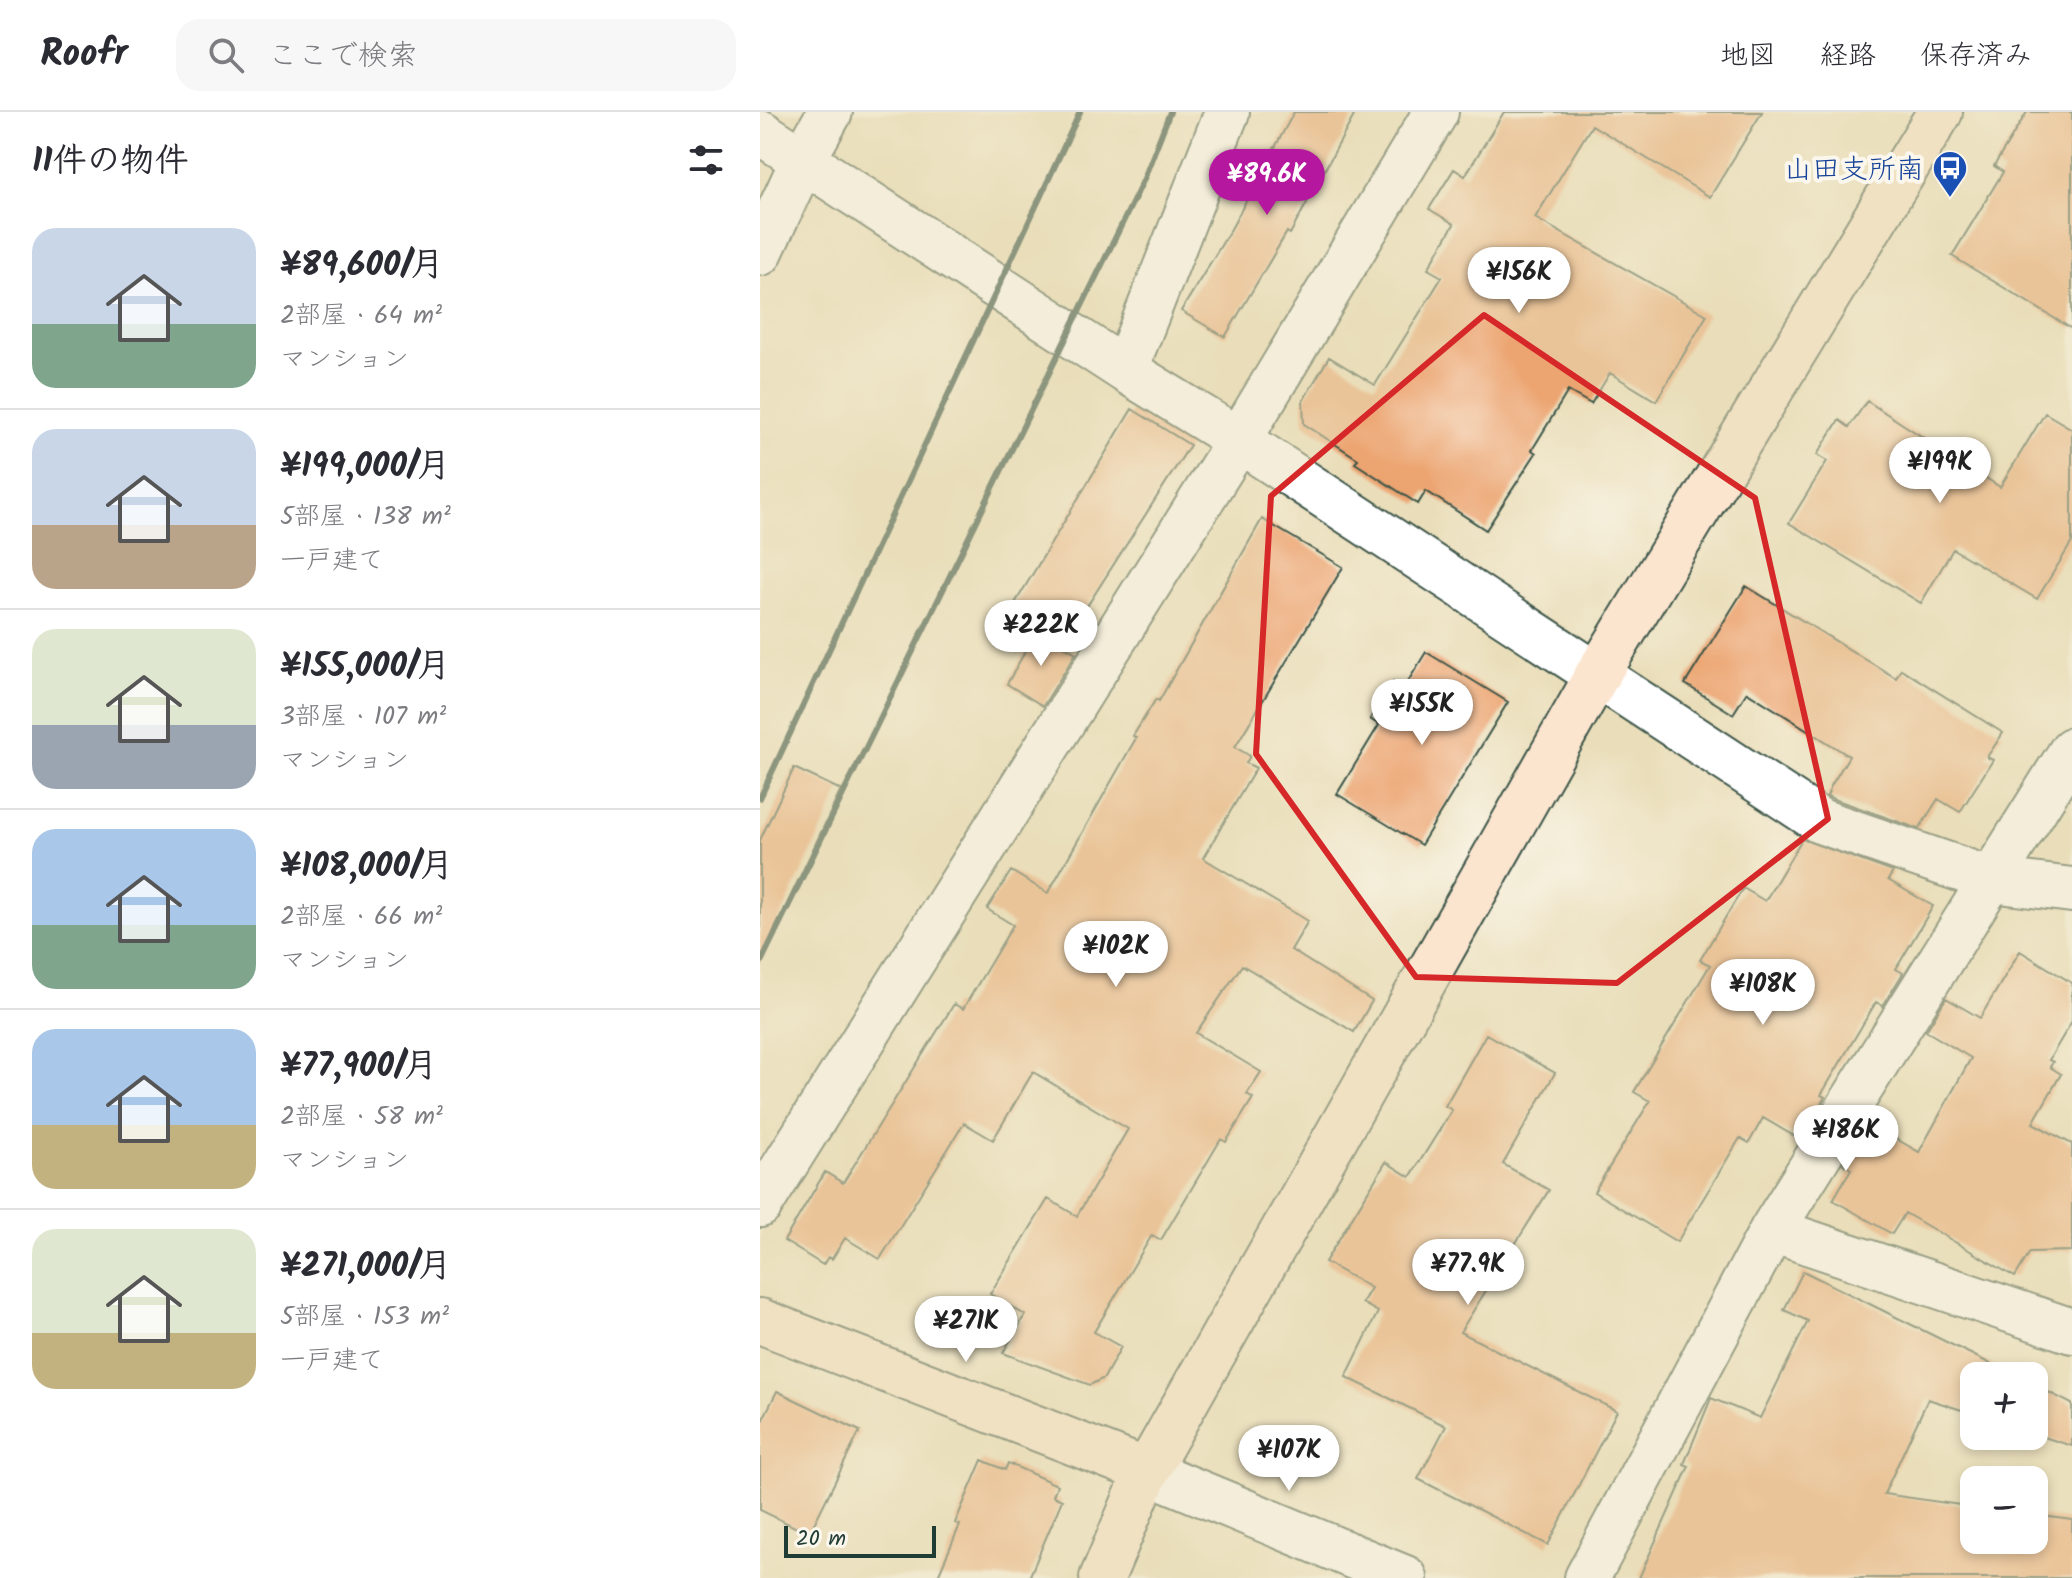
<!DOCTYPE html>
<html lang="ja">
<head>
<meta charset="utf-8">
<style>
	:root { --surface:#fff; --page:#f7f7f7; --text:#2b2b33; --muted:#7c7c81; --line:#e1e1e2; --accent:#b5179e }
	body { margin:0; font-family:Kalam,"Klee One",sans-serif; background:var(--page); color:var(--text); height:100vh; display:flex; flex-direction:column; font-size:30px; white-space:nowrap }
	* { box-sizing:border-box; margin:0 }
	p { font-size:26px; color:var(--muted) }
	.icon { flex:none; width:44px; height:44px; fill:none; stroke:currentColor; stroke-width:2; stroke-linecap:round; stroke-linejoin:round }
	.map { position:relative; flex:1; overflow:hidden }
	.details { display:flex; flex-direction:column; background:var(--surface); width:760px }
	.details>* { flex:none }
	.tools { position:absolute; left:1200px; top:1250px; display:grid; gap:16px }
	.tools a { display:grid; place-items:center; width:88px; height:88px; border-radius:16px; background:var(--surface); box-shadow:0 4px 12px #0003; font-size:40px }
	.scale { position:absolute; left:24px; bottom:20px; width:152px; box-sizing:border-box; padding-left:8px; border:4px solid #1f3d34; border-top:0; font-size:22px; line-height:28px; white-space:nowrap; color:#1f3d34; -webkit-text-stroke:6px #fbf7ec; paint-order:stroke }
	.price { position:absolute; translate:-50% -68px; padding:0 18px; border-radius:28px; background:#fff; color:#222; font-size:26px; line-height:52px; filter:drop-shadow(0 2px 4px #0008) }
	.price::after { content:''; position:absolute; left:50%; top:48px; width:24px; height:18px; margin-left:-12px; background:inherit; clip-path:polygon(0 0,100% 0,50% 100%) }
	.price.current { background:var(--accent); color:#fff }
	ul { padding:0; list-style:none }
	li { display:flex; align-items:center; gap:24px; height:200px; padding:0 32px }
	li+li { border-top:2px solid var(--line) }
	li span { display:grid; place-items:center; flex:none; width:224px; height:160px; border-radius:24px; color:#555 }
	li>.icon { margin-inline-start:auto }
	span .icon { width:96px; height:96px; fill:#fffc; stroke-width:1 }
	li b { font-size:34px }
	h2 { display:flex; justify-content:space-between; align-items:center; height:96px; padding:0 32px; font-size:34px }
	header { display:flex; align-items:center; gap:48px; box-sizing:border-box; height:112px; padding:0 40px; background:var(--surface); border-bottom:2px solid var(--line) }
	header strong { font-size:38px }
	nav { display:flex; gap:44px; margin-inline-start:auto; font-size:28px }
	.search { width:560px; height:72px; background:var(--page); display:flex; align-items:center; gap:20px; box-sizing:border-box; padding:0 28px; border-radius:24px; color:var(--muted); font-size:30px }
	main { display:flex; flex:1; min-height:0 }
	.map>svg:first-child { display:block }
	.building { fill:#eca471 }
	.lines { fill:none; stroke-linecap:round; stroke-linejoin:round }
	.street-casing { stroke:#3d5548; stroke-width:48 }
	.secondary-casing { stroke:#3d5548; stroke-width:48 }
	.street { stroke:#fff; stroke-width:44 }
	.secondary { stroke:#fbe5cf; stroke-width:44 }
	.rail { stroke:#1f3d34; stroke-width:6 }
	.marked { fill:none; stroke:#d62828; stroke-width:6; stroke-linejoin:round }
	.labels { text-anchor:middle; stroke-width:8; stroke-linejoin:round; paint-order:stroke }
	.transit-label { font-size:28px; fill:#164399; stroke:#fbf7ec; text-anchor:end }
</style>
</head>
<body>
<header>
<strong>Roofr</strong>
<div class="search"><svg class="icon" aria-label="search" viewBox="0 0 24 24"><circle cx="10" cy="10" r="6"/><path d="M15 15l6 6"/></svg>ここで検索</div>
<nav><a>地図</a><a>経路</a><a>保存済み</a></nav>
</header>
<main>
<section class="details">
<h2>11件の物件<svg class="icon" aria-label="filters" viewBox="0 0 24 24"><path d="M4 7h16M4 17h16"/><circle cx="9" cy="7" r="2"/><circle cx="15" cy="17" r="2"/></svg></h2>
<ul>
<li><span style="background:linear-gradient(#c9d6e8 60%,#7fa58c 0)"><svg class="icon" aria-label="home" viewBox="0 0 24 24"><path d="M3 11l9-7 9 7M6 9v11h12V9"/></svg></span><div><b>¥89,600/月</b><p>2部屋 · 64 m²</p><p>マンション</p></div></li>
<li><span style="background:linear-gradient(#c9d6e8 60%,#b9a48a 0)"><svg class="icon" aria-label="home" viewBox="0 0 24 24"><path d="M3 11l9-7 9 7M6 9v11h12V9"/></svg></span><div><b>¥199,000/月</b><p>5部屋 · 138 m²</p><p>一戸建て</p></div></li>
<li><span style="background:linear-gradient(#dfe7d0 60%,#9aa5b1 0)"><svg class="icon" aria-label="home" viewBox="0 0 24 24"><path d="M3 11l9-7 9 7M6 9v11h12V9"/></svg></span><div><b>¥155,000/月</b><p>3部屋 · 107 m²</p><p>マンション</p></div></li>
<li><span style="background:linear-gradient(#a9c7e8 60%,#7fa58c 0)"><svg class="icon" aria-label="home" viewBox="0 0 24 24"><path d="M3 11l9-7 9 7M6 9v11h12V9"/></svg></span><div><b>¥108,000/月</b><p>2部屋 · 66 m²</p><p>マンション</p></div></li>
<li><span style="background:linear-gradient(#a9c7e8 60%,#c2b280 0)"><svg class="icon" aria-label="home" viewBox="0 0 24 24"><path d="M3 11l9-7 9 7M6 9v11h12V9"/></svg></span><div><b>¥77,900/月</b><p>2部屋 · 58 m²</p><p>マンション</p></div></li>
<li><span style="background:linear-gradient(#dfe7d0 65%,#c2b280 0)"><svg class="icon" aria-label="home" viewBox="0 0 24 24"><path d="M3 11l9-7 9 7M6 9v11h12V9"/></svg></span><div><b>¥271,000/月</b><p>5部屋 · 153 m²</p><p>一戸建て</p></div></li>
</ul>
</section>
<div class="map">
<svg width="1312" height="1466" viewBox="0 0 1312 1466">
	<rect width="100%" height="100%" fill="#fbf7ec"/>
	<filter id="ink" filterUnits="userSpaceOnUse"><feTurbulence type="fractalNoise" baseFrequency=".0125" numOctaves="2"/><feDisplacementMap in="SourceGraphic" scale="16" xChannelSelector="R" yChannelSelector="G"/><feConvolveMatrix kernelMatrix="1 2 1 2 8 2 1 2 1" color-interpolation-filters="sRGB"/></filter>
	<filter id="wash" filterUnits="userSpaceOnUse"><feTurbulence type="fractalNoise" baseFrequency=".006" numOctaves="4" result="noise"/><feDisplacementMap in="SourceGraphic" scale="32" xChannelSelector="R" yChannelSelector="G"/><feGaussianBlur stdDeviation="1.8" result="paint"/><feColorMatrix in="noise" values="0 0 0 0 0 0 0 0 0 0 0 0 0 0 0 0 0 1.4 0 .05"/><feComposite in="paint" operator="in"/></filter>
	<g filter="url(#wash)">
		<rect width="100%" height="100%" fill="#eadeba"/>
		<g id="blocks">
			<path class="building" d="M 534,0 L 596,0 L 530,122 L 527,120 L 465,225 L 421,199 L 471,117 Z
				M 744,0 L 1002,0 L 950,85 L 832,13 L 775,106 L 947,203 L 896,289 L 850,261 L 831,292 L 808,279 L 772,338 L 776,341 L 726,418 L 666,379 L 658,392 L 595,351 L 598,347 L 544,312 L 543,289 L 569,245 L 615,273 L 682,165 L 668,157 L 694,112 L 669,97 L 694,57 L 705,64 Z
				M 1267,0 L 1312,0 L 1312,217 L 1192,144 L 1243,60 L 1234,54 Z
				M 1107,289 L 1240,375 L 1285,301 L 1312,317 L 1312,430 L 1277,487 L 1193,437 L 1161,491 L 1029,411 L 1067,349 L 1057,343 L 1079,308 L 1089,315 Z
				M 372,297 L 430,333 L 306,527 L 254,493 Z
				M 502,407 L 583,455 L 475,635 L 490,644 L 486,651 L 496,656 L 443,746 L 548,809 L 531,838 L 612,889 L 594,920 L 482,853 L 436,921 L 501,960 L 487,982 L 493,986 L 466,1030 L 461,1027 L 401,1128 L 392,1123 L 334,1220 L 361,1235 L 344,1266 L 330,1273 L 243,1241 L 265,1203 L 230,1182 L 288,1087 L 317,1104 L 368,1017 L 273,960 L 233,1028 L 204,1011 L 120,1147 L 85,1126 L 72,1147 L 68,1145 L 63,1153 L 24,1129 L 65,1060 L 83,1071 L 194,892 L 203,897 L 253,813 L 227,797 L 251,759 L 288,781 L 376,626 L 373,624 L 396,587 L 399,589 Z
				M 986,474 L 1136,566 L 1141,557 L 1243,621 L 1227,645 L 1233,648 L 1200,700 L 1178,687 L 1159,717 L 1071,686 L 1067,684 L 1071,674 L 1089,644 L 987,580 L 973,602 L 925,572 Z
				M 277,518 L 316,541 L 283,594 L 247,572 Z
				M 666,540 L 748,590 L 661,733 L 577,682 L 619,613 L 610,607 L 633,570 L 644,576 Z
				M 34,656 L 81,678 L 0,849 L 0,728 Z
				M 1042,727 L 1133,760 L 1128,768 L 1173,794 L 1136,857 L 1143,861 L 1123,894 L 1116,890 L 1061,983 L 1065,985 L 1039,1027 L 1003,1006 L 989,1031 L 980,1026 L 917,1130 L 834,1080 L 890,989 L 874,980 L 950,853 L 940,848 L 983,776 L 1005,789 Z
				M 1260,839 L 1312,871 L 1312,909 L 1289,948 L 1293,950 L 1290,955 L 1301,962 L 1273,1011 L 1312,1032 L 1312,1139 L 1270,1140 L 1255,1165 L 1145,1101 L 1132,1122 L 1073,1088 L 1091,1057 L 1083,1052 L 1109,1011 L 1159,1040 L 1211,946 L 1166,919 L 1186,886 L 1220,906 Z
				M 726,922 L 795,961 L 743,1052 L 789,1078 L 700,1220 L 857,1299 L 788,1433 L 658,1367 L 686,1314 L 586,1265 L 618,1200 L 602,1191 L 611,1176 L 565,1150 L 626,1050 L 650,1065 L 692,998 L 685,994 Z
				M 1043,1159 L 1255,1264 L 1214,1264 L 1214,1302 L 1168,1287 L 1124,1382 L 1214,1395 L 1214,1428 L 1274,1428 L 1274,1403 L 1312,1408 L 1312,1466 L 879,1466 L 929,1354 L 924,1352 L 951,1286 L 1000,1306 L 1048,1209 L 1024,1198 Z
				M 1274,1273 L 1312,1292 L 1312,1334 L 1274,1322 Z
				M 17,1279 L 100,1319 L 49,1422 L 0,1398 L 0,1313 Z
				M 222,1348 L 245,1358 L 248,1351 L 297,1373 L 293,1384 L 302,1388 L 269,1466 L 177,1466 L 200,1413 L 195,1411 Z"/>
		</g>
	</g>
	<g filter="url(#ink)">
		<use href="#blocks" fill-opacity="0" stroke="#3d5548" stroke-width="2"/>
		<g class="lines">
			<g class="street-casing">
				<path id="street" d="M 0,20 L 365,258 L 479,328 L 1060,709 L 1232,768 L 1312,778
					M 0,141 L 43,48 L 70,0
					M 365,258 L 467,0
					M 0,1093 L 479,328 L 676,0
					M 1012,1118 L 1312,1219
					M 387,1359 L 645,1466
					M 827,1466 L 1012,1118 L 1312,638"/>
			</g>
			<g class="secondary-casing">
				<path id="secondary" d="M 0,1209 L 387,1359
					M 342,1466 L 387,1359 L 836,565 L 1180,0"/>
			</g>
			<use href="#street" class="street"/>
			<use href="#secondary" class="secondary"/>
			<path class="rail" d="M 0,686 L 320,0
				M 0,852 L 383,69 L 410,0"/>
		</g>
	</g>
	<path d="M0 0H1312V1466H0ZM 724,203 L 995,386 L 1068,707 L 857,871 L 656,865 L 496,642 L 511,384 Z" fill="#eadeba" fill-opacity=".55" fill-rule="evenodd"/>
	<path class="marked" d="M 724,203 L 995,386 L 1068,707 L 857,871 L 656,865 L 496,642 L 511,384 Z"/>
	<defs>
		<g id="bus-pin" transform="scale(1.8)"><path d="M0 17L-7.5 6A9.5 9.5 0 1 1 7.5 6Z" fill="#1a4fb4" stroke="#fbf7ec"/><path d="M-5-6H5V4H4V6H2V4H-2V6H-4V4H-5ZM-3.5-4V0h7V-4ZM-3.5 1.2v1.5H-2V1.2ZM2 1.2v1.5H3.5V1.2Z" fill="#fff"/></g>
	</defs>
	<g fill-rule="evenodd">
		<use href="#bus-pin" x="1190" y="56"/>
	</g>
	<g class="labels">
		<g class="transit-label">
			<text x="1164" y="66">山田支所南</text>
		</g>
	</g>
</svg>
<div class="tools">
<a>+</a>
<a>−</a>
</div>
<div class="scale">20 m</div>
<b class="price current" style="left:507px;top:105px">¥89.6K</b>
<b class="price" style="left:759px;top:203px">¥156K</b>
<b class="price" style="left:1180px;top:393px">¥199K</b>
<b class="price" style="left:281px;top:556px">¥222K</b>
<b class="price" style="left:662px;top:635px">¥155K</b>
<b class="price" style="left:356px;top:877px">¥102K</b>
<b class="price" style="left:1003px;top:915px">¥108K</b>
<b class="price" style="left:1086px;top:1061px">¥186K</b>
<b class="price" style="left:708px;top:1195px">¥77.9K</b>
<b class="price" style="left:206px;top:1252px">¥271K</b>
<b class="price" style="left:529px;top:1381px">¥107K</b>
</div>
</main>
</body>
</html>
